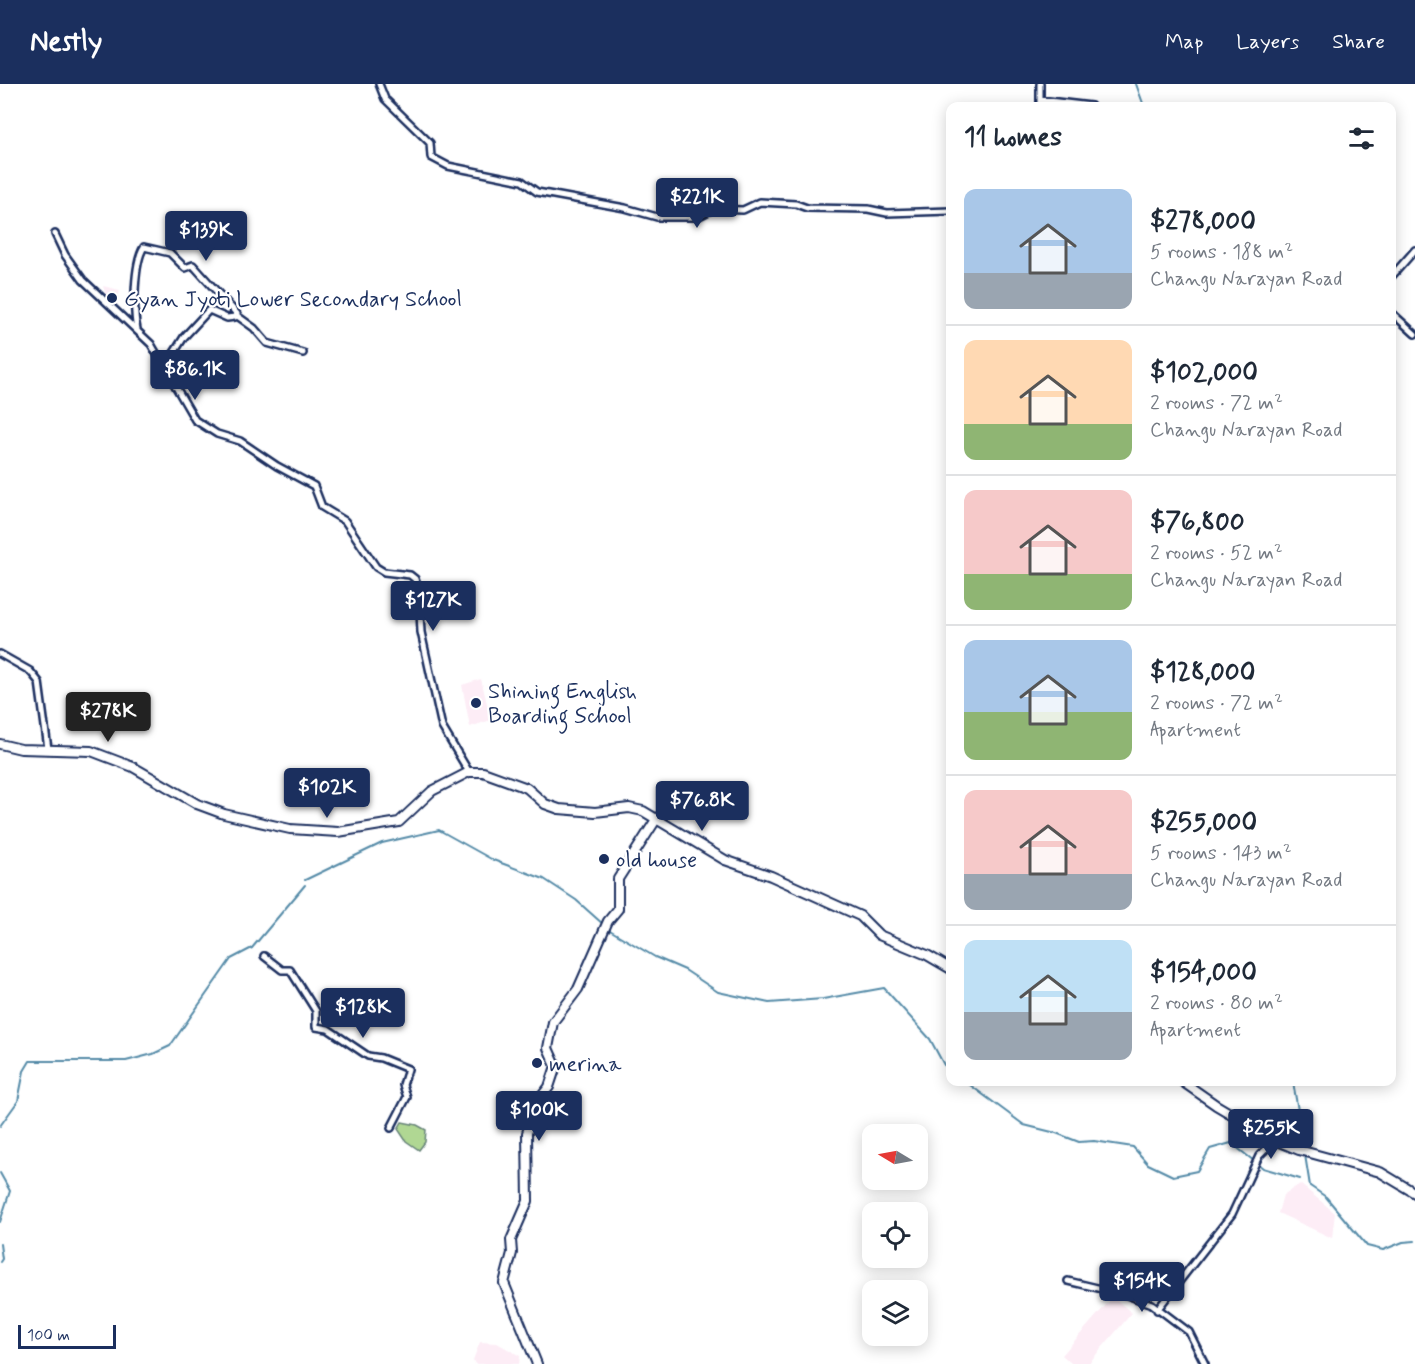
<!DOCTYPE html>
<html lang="en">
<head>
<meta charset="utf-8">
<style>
	:root { --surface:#fff; --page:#f2f2f3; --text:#1f2937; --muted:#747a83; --line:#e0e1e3; --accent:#1b2f5e }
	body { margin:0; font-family:Mynerve,sans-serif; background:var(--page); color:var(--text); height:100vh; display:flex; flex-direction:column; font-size:22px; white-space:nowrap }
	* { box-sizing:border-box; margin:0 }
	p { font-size:20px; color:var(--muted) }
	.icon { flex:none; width:33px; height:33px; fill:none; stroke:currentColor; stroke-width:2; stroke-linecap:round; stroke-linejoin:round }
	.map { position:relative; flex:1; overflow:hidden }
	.sheet { position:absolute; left:946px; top:18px; width:450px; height:984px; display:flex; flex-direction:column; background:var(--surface); border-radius:12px; box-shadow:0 3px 15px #0003 }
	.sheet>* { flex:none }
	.needle { width:39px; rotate:280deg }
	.tools { position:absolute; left:862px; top:1040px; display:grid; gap:12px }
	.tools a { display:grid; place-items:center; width:66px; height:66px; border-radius:12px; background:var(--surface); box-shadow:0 3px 15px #0003; font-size:30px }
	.scale { position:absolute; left:18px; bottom:15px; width:98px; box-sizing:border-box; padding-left:6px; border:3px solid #1b2f5e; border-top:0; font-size:16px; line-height:21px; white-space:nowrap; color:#1b2f5e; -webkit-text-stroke:4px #fff; paint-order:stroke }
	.price { position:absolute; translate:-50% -51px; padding:0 14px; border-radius:6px; background:var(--accent); color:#fff; font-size:20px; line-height:39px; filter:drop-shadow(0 2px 3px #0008) }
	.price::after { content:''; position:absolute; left:50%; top:36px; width:18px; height:14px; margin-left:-9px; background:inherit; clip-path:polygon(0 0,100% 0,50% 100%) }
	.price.selected { background:#222; color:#fff }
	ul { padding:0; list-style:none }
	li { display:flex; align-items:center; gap:18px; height:150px; padding:0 18px }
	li+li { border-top:2px solid var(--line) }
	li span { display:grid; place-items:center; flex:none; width:168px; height:120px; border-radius:12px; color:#555 }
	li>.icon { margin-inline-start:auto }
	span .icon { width:72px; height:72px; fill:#fffc; stroke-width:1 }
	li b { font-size:26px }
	h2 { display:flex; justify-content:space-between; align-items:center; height:72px; padding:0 18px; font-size:26px }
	header { display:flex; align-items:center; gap:36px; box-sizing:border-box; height:84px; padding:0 30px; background:var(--accent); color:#fff }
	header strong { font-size:28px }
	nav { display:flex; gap:33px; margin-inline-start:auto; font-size:21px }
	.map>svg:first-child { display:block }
	.built { fill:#fdedf6 }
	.green { fill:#b0d793; stroke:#668378; stroke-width:1.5 }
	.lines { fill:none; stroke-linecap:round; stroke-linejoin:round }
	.stream { stroke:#558ba8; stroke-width:2 }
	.street-casing { stroke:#1b2f5e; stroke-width:10 }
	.secondary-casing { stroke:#1b2f5e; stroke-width:12 }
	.street { stroke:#fff; stroke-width:5 }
	.secondary { stroke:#fff; stroke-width:8 }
	.poi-dot { fill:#1b2f5e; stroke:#fff; stroke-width:2 }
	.labels { text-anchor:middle; stroke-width:4.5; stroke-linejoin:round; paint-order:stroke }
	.poi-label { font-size:22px; fill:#1b2f5e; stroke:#fff; text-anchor:start }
</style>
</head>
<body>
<header>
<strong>Nestly</strong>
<nav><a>Map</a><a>Layers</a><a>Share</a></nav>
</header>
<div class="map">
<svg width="1415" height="1280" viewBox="0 0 1415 1280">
	<rect width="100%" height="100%" fill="#fff"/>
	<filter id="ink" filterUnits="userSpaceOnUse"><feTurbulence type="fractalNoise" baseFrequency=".0167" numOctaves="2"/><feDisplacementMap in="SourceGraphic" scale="12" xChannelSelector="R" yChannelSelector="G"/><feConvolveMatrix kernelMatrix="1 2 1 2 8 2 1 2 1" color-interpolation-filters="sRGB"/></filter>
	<g filter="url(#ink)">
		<path class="built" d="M 103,202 L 120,206 L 117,221 L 108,218 Z
			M 481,595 L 491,636 L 470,643 L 462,601 Z
			M 1300,1100 L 1335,1129 L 1332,1154 L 1278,1129 L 1283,1111 Z
			M 1113,1213 L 1132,1229 L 1088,1280 L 1072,1280 L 1062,1271 Z
			M 480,1258 L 497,1259 L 520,1272 L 519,1280 L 475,1280 L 473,1276 Z"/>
		<path class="green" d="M 402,1038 L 417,1041 L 426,1046 L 425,1058 L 419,1066 L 406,1057 L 398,1045 Z"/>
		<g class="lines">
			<path class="stream" d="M 1136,0 L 1144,22
				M 305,796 L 382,759 L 439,746 L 493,776 L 544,795 L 576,816 L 604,841
				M 608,845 L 655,873 L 685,886 L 718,908 L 769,919 L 823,915 L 884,904 L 930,955 L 944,981 L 951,986
				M 966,998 L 1024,1041 L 1056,1049 L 1079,1058 L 1094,1057 L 1133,1063 L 1148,1080 L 1173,1092 L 1197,1087 L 1210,1065 L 1231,1059 L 1263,1084 L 1300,1095
				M 1293,998 L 1305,1066
				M 0,1042 L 18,1017 L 24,987 L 30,977 L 126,977 L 153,970 L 170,962 L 231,875 L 252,864 L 305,801
				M 1305,1071 L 1310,1102 L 1326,1113 L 1367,1162 L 1383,1166 L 1403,1158 L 1415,1157
				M 0,1089 L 10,1107 L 0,1138
				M 0,1160 L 2,1175 L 0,1178"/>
			<g class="street-casing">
				<path id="street" d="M 379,0 L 385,15 L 430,59 L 431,73 L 448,82 L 522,97 L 537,108 L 625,124 L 657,133 L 697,133 L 713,125 L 743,126 L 760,118 L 796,120 L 807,124 L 868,125 L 887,129 L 951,127
					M 1040,0 L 1040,22
					M 1040,16 L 1091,22
					M 55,150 L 65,171 L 83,196 L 151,260 L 195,336 L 217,350 L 240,357 L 277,382 L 314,402 L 322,423 L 345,437 L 376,483 L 384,488 L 410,491 L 415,495 L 419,508 L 421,548 L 442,643 L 469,688
					M 1392,192 L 1415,166
					M 1392,229 L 1415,250
					M 236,231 L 254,244 L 267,259 L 303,269
					M 137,245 C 133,227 134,178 144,163 L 170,169 L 185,184 L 193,181 L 237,230 L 235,233 L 227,234 L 209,226 L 184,253 L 165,283
					M 0,570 L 30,587 L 39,598 L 48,665
					M 264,872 L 282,886 L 290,886 L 316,927 L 316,943 L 328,945 L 368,972 L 381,974 L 408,985 L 403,1001 L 407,1013 L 391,1044
					M 1068,1197 L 1127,1211 L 1152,1220 L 1189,1248 L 1205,1280
					M 1157,1226 L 1232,1130 L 1259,1072 L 1275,1056"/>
			</g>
			<g class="secondary-casing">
				<path id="secondary" d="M 0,660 L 21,665 L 91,667 L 133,683 L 197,720 L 224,730 L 290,745 L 338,748 L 399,738 L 432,707 L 469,688 L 483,688 L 527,704 L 545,720 L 559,725 L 595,728 L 629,724 L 643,727 L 725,776 L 771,792 L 860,832 L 879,851 L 927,871 L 951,885
					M 1183,998 L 1216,1021 L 1275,1056 L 1299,1066 L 1380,1088 L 1415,1109
					M 537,1280 L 504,1199 L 512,1169 L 511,1156 L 528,1117 L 527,1049 L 537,1018 L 549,1003 L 556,982 L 548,964 L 553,938 L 578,905 L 608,837 L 618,825 L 618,795 L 657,734"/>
			</g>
			<use href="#street" class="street"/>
			<use href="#secondary" class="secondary"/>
		</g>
	</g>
	<g class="poi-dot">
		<circle cx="112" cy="214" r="6"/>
		<circle cx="476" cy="619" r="6"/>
		<circle cx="604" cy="775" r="6"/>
		<circle cx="537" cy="979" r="6"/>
	</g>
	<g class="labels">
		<g class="poi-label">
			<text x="124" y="222">Gyan Jyoti Lower Secondary School</text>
			<text x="488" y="614">Shining English<tspan x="488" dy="25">Boarding School</tspan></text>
			<text x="616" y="783">old house</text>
			<text x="549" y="987">merina</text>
		</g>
	</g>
</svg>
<div class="tools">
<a><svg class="needle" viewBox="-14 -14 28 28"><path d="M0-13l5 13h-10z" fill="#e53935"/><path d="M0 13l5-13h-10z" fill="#747a83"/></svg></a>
<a><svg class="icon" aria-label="locate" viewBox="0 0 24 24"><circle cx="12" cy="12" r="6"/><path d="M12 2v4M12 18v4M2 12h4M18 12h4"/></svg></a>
<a><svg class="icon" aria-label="layers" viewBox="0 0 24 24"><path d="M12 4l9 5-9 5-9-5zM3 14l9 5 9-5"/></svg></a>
</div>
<div class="scale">100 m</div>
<b class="price" style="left:697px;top:145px">$221K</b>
<b class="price" style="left:206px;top:178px">$139K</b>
<b class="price" style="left:195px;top:317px">$86.1K</b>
<b class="price" style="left:433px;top:548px">$127K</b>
<b class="price selected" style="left:108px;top:659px">$278K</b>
<b class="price" style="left:327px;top:735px">$102K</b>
<b class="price" style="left:702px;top:748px">$76.8K</b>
<b class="price" style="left:363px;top:955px">$128K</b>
<b class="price" style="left:539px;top:1058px">$100K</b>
<b class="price" style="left:1271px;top:1076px">$255K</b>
<b class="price" style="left:1142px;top:1229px">$154K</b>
<section class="sheet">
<h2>11 homes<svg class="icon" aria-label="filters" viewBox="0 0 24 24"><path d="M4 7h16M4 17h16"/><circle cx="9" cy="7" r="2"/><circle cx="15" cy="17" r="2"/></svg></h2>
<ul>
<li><span style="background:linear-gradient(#a9c7e8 70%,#9aa5b1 0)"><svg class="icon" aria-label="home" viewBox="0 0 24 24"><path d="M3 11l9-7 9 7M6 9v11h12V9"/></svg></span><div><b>$278,000</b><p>5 rooms · 188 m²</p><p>Changu Narayan Road</p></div></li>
<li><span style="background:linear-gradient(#ffd9b3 70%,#8fb573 0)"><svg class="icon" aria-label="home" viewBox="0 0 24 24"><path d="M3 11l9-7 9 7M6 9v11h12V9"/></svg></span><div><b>$102,000</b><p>2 rooms · 72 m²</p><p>Changu Narayan Road</p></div></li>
<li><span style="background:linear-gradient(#f6c9c9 70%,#8fb573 0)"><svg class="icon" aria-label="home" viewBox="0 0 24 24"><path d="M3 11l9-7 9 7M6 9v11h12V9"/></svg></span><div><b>$76,800</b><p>2 rooms · 52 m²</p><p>Changu Narayan Road</p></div></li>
<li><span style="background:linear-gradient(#a9c7e8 60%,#8fb573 0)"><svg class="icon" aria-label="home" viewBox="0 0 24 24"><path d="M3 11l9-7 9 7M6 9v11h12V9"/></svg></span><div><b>$128,000</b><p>2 rooms · 72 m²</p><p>Apartment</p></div></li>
<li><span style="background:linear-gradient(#f6c9c9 70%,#9aa5b1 0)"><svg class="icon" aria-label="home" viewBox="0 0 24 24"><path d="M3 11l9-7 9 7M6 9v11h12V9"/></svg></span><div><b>$255,000</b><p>5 rooms · 143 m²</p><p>Changu Narayan Road</p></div></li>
<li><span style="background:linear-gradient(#bfe0f5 60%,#9aa5b1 0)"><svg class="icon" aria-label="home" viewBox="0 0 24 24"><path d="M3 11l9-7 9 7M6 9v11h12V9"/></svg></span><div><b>$154,000</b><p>2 rooms · 80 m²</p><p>Apartment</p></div></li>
</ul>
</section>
</div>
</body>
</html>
